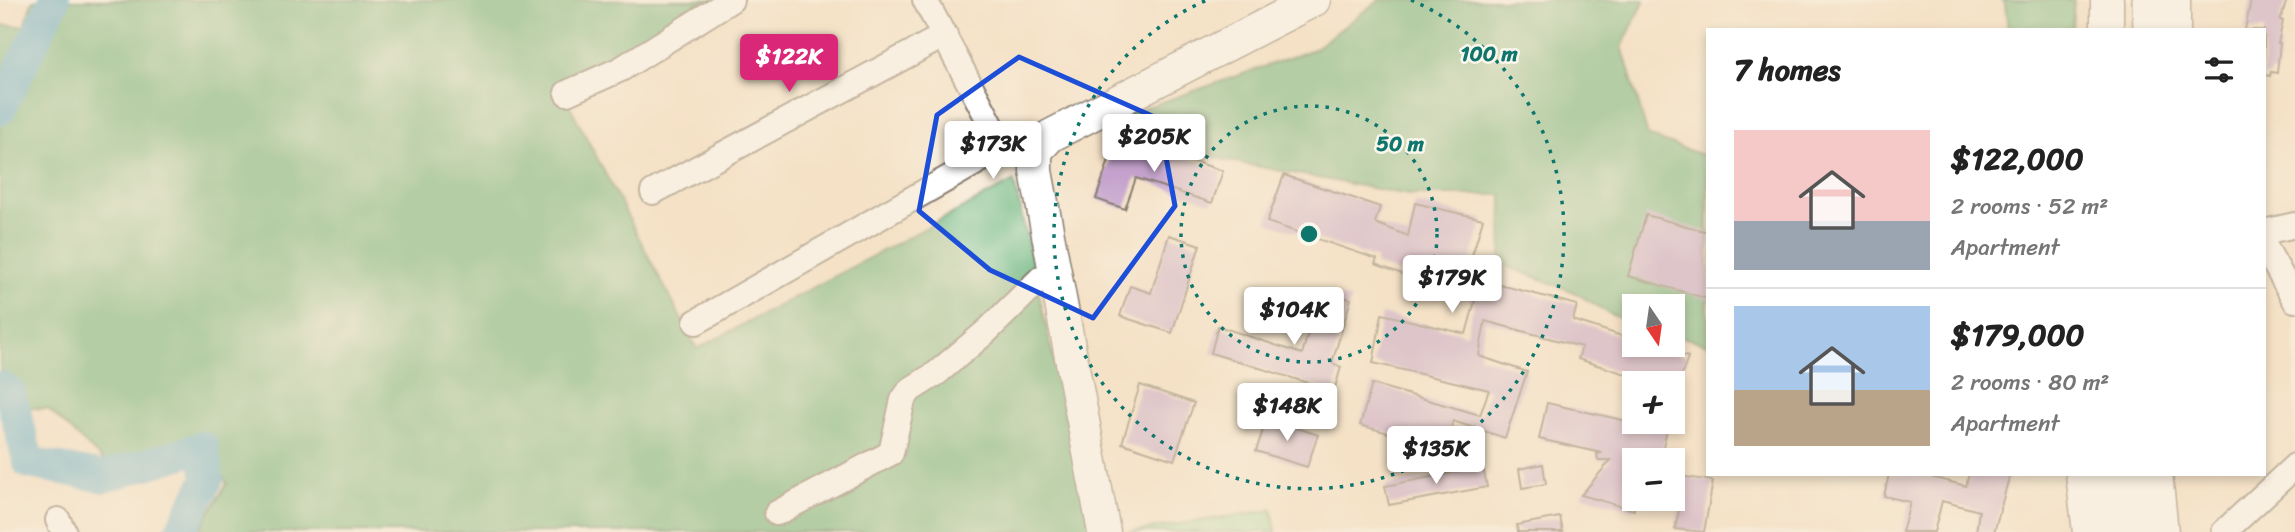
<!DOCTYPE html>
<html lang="en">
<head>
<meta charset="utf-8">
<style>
	:root { --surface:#fff; --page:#f2f2f2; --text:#222; --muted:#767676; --line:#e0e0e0; --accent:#db2777 }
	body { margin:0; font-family:Sriracha,sans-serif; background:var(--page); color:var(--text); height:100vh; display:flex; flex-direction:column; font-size:26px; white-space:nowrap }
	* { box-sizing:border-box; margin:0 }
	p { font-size:23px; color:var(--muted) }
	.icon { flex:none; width:38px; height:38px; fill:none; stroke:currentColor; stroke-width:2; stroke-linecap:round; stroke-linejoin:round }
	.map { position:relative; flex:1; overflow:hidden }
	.side { position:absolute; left:1706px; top:28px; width:560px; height:448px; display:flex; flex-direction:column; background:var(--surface); border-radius:0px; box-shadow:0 4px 10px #0003 }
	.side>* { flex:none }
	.needle { width:46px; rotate:167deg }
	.controls { position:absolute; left:1622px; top:294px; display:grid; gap:14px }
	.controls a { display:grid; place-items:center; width:63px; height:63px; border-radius:0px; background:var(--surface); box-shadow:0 4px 10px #0003; font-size:35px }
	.price { position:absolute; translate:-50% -60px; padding:0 16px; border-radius:7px; background:#fff; color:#222; font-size:23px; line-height:46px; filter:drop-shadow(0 2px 4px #0008) }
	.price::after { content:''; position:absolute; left:50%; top:42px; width:21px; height:16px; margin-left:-10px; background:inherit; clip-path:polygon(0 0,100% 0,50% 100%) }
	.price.current { background:var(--accent); color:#fff }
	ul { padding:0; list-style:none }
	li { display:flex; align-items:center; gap:21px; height:175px; padding:0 28px }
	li+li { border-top:2px solid var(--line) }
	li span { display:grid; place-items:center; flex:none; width:196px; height:140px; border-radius:0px; color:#555 }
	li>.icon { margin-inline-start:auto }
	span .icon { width:84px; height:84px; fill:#fffc; stroke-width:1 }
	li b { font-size:30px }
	h2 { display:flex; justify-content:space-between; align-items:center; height:84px; padding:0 28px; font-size:30px }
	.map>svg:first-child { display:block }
	.green { fill:#81d292; stroke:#4e7757; stroke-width:2 }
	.forest { fill:#68b47c; stroke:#42684c; stroke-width:2 }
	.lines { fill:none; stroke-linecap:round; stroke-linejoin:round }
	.river { stroke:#4fa8cc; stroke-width:32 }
	.building { fill:#c4a2cd }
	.minor-casing { stroke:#887e71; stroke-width:28 }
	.major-casing { stroke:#887e71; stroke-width:35 }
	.highway-casing { stroke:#887e71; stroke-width:40 }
	.minor { stroke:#fff; stroke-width:24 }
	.major { stroke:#fff; stroke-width:32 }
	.highway { stroke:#fff; stroke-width:37 }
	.marked { fill:none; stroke:#1d4ed8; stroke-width:5; stroke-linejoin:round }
	.ring { fill:none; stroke:#0f766e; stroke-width:3.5; stroke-dasharray:3.5 7 }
	.centre { fill:#0f766e; stroke:#fbf7ec; stroke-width:3.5 }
	.ring-label { font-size:21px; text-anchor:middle; font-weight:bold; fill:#0f766e; stroke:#fbf7ec; stroke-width:5; stroke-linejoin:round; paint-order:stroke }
</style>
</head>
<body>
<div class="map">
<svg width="2295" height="532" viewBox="0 0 2295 532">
	<rect width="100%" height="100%" fill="#fbf7ec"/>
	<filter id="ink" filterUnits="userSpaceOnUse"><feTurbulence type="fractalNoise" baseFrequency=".0143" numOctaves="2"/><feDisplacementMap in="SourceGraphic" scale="14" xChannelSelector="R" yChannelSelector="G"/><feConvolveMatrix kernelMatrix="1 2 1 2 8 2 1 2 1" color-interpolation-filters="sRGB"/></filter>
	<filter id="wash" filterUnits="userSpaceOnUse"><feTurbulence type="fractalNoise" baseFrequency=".00686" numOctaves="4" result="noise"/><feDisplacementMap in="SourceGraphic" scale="28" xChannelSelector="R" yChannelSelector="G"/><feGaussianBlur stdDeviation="1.57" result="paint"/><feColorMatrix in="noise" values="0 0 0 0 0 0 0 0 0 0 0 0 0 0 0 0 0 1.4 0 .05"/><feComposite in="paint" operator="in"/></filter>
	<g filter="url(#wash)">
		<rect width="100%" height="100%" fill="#f4e1c6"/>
		<path class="green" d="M 1272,510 L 1276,532 L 1128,532 Z"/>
		<path class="forest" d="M 33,0 L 711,0 L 561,89 L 697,349 L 1014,181 L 1092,532 L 203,532 L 201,527 L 227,483 L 198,438 L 107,464 L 48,409 L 0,406 L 0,25 L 24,26 Z
			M 1379,0 L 1645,0 L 1622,46 L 1648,136 L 1708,157 L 1708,345 L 1673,334 L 1673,306 L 1634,306 L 1634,322 L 1612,315 L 1574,292 L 1501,264 L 1502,195 L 1408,195 L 1229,161 L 1102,123 L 1314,49 Z
			M 2001,0 L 2074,0 L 2072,30 L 2008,30 L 2005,4 Z"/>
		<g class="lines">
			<path class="river" d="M 0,109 L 54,0
				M 0,387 L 10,393 L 29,463 L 104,477 L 203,447 L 208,479 L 180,532"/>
		</g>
		<g id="blocks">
			<path class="building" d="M 2251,0 L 2287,0 L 2280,20 L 2283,21 L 2278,43 L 2280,43 L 2277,73 L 2271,72 L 2270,76 L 2264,75 L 2264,30 L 2245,30 Z
				M 1117,136 L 1223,171 L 1212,203 L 1136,178 L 1125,209 L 1096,199 Z
				M 1284,175 L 1380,207 L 1375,223 L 1408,236 L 1415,203 L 1483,219 L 1466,276 L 1577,305 L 1573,320 L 1634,340 L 1634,345 L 1650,345 L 1688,357 L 1679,383 L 1655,383 L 1578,359 L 1582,347 L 1485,321 L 1479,356 L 1527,372 L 1505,438 L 1453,421 L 1445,449 L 1360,425 L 1372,384 L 1480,415 L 1489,390 L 1373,363 L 1382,314 L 1466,334 L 1475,301 L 1375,264 L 1377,259 L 1267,222 Z
				M 1646,215 L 1708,232 L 1708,299 L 1628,276 Z
				M 1169,235 L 1200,245 L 1172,333 L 1120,316 L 1130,286 L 1151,293 Z
				M 1320,292 L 1351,299 L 1332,363 L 1341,367 L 1334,391 L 1211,353 L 1218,326 L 1302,354 Z
				M 1140,385 L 1194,403 L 1174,460 L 1122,443 Z
				M 1547,403 L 1667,430 L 1660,460 L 1634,460 L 1634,510 L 1581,495 L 1611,460 L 1598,460 L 1597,454 L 1602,453 L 1539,439 Z
				M 1267,418 L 1318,435 L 1307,467 L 1256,451 Z
				M 1543,464 L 1546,484 L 1522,488 L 1519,469 Z
				M 1483,467 L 1487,487 L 1389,505 L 1385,486 Z
				M 1889,474 L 1919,474 L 1966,486 L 1969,474 L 2010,474 L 1994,532 L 1976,532 L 1979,511 L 1942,501 L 1934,532 L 1902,532 L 1910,502 L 1884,496 Z
				M 1673,475 L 1713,481 L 1704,532 L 1675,529 L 1680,506 L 1673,504 Z
				M 1560,517 L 1563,532 L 1518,532 L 1517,525 Z"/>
		</g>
	</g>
	<g filter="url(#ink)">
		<use href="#blocks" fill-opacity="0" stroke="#887e71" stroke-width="2"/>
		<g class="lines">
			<g class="minor-casing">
				<path id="minor" d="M 925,0 L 1003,147
					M 567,93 L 621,69 L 731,0
					M 653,192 L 945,35
					M 2264,232 L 2295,225
					M 2264,245 L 2295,300
					M 696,322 L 1003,147 L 1019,145
					M 777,513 L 891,453 L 903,400 L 910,390 L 937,373 L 987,331 L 1041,278
					M 58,520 L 64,532
					M 2224,532 L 2295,466"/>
			</g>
			<g class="major-casing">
				<path id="major" d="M 2174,0 L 2174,30
					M 2107,30 L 2107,0
					M 2082,474 L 2089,532
					M 2156,474 L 2162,532
					M 1104,532 L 1036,171 L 1036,151 L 1050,136 L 1314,0"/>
			</g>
			<g class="highway-casing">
				<path id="highway" d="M 2151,0 L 2152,30
					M 2107,474 L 2115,532
					M 2134,474 L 2141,532"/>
			</g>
			<use href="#minor" class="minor"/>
			<use href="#major" class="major"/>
			<use href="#highway" class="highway"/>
		</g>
	</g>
	<path d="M0 0H2295V532H0ZM 1019,57 L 1159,119 L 1175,206 L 1093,318 L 990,270 L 919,211 L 937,115 Z" fill="#f4e1c6" fill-opacity=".55" fill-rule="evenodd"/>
	<path class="marked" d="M 1019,57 L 1159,119 L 1175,206 L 1093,318 L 990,270 L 919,211 L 937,115 Z"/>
	<g class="ring">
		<circle cx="1309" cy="234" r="128"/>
		<path d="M1411 0A255 255 0 1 1 1207 0"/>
	</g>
	<circle cx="1309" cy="234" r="10" class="centre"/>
	<g class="ring-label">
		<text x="1489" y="61">100 m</text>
		<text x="1400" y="151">50 m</text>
	</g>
</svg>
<div class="controls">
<a><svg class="needle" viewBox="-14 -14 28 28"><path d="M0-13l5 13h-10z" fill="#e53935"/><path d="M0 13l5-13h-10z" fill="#767676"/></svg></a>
<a>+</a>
<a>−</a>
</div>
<b class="price current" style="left:789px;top:94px">$122K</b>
<b class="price" style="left:1154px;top:174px">$205K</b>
<b class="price" style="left:993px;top:181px">$173K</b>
<b class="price" style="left:1452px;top:315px">$179K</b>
<b class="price" style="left:1294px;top:347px">$104K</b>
<b class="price" style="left:1287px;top:443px">$148K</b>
<b class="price" style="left:1436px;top:486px">$135K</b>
<section class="side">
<h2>7 homes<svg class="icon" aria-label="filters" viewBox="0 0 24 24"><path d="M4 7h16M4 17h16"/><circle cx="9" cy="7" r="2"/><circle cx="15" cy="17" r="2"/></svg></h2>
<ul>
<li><span style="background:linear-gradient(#f6c9c9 65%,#9aa5b1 0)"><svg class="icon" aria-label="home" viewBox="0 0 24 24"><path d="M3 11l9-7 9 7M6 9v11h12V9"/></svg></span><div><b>$122,000</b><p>2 rooms · 52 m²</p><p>Apartment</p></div></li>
<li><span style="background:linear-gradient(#a9c7e8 60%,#b9a48a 0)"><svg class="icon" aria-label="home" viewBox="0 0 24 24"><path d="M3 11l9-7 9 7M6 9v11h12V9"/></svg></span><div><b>$179,000</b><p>2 rooms · 80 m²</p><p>Apartment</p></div></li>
</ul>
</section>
</div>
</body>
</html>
